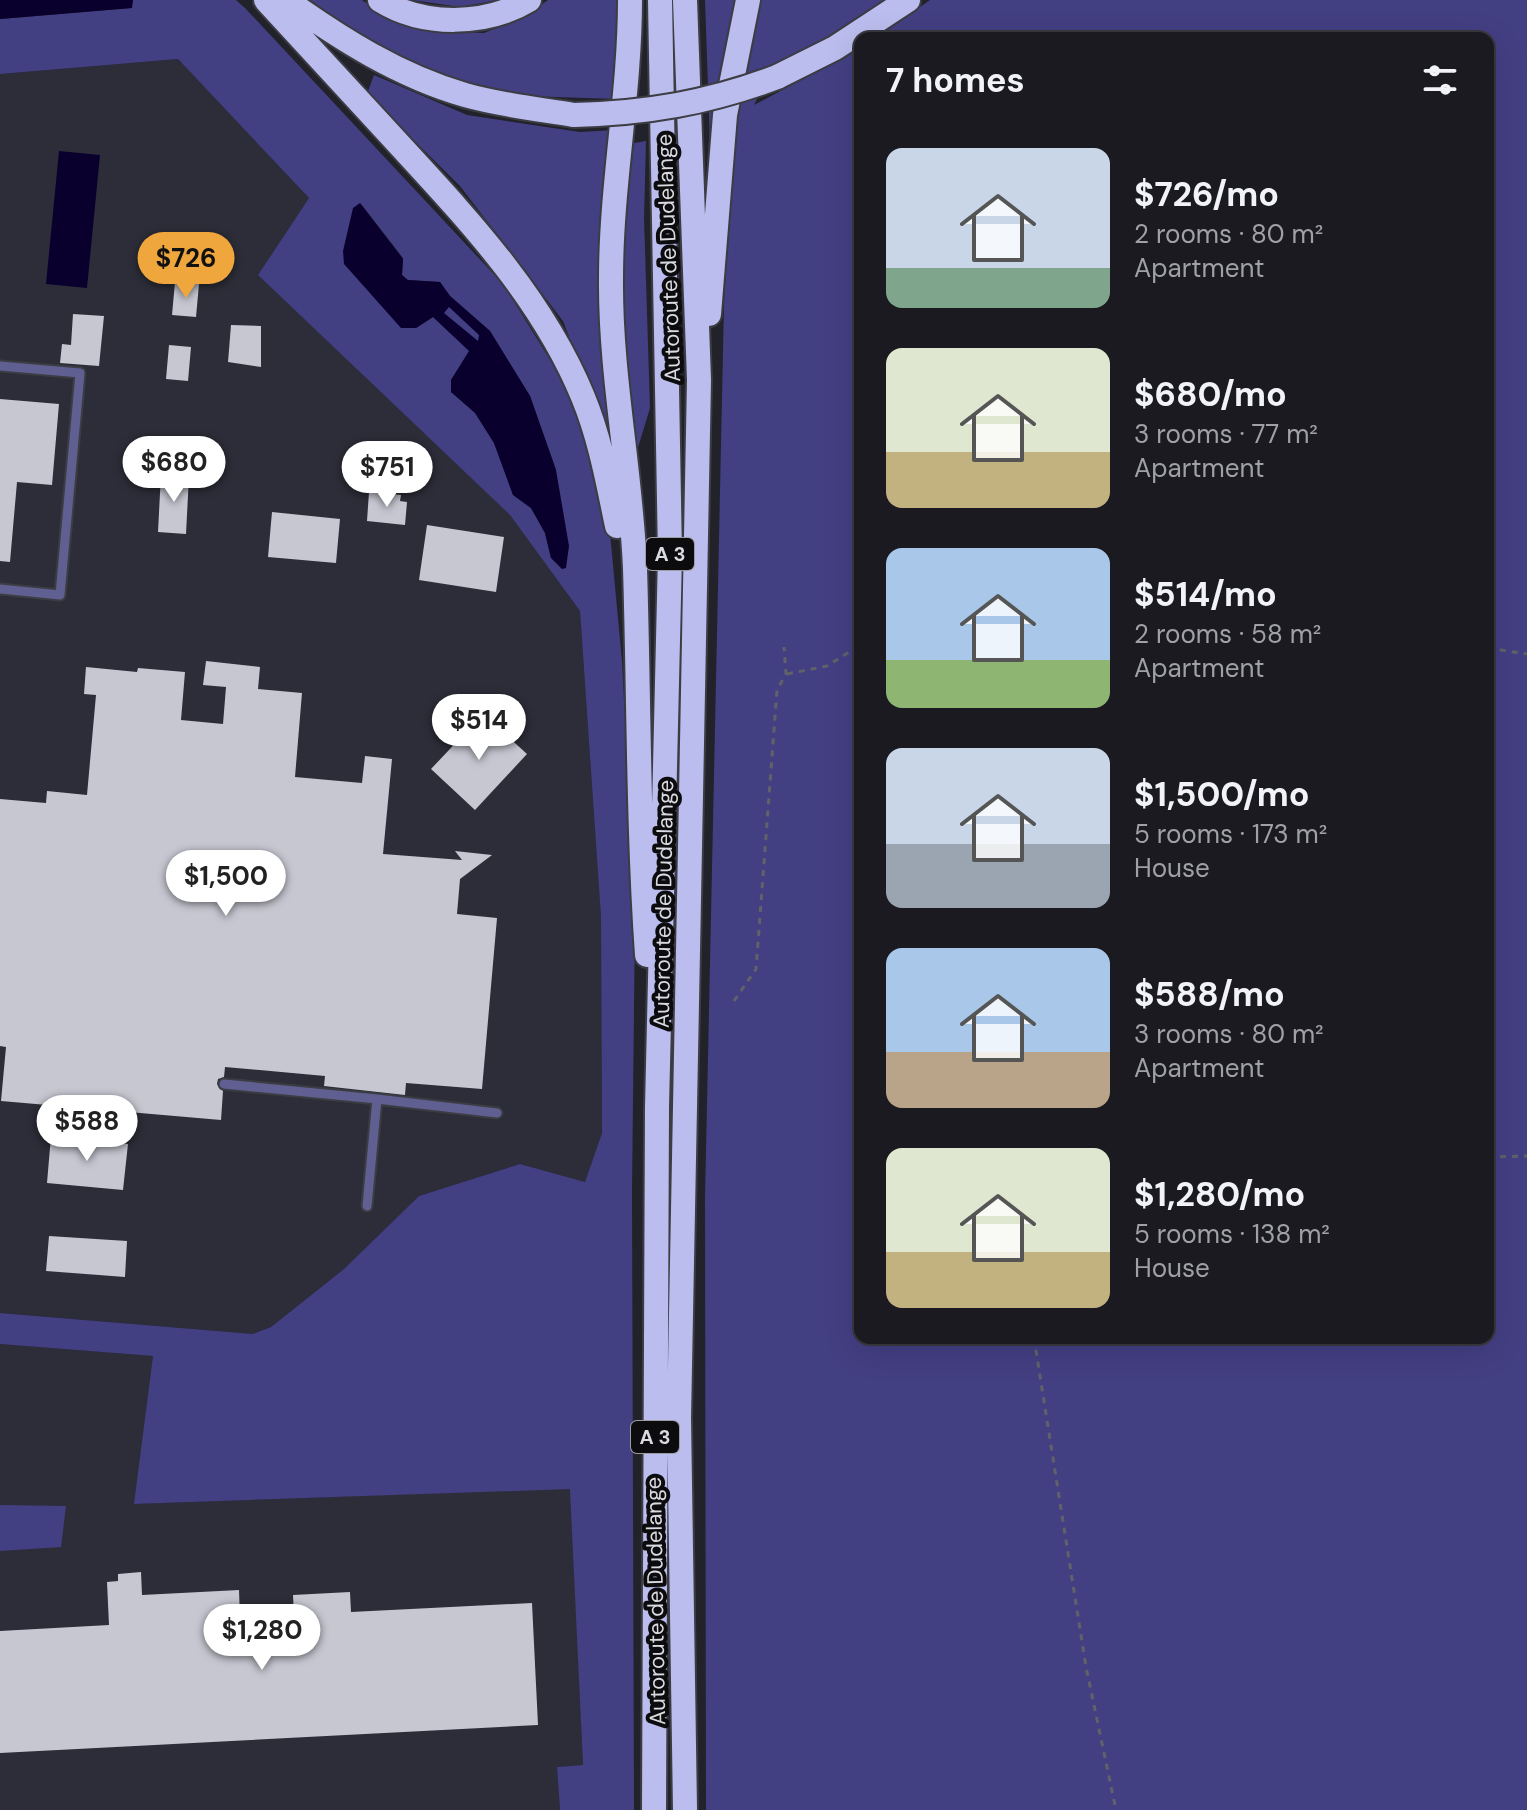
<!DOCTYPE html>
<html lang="en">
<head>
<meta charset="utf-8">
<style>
	:root { --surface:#1a1a20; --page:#27272d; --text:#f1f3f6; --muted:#9fa1a5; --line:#38383e; --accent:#efa73d }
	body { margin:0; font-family:"DM Sans",sans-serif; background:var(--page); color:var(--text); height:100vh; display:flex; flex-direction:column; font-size:30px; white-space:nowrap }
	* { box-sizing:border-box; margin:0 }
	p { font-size:26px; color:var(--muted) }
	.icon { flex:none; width:44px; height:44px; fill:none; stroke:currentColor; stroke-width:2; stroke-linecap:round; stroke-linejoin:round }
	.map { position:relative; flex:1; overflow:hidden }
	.sheet { position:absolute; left:854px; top:32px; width:640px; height:1312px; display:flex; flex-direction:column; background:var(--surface); border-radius:16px; box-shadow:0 8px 32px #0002,0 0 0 2px var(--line) }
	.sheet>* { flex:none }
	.price { position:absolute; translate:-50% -68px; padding:0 18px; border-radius:28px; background:#fff; color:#222; font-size:26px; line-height:52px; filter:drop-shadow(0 2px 4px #0008) }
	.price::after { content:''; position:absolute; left:50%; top:48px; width:24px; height:18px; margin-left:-12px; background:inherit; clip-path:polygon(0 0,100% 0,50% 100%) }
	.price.selected { background:var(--accent); color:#111 }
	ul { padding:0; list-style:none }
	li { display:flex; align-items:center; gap:24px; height:200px; padding:0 32px }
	li span { display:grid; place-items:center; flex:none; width:224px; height:160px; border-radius:16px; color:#555 }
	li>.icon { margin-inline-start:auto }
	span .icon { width:96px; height:96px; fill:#fffc; stroke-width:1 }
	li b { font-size:34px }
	h2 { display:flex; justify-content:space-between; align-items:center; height:96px; padding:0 32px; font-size:34px }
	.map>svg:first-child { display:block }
	.built { fill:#2d2d39 }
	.green { fill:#433f83; fill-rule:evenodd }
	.water { fill:#0a002e; fill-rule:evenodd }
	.building { fill:#c6c7d1 }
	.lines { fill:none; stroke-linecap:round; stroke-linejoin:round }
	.service-casing { stroke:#3c3c43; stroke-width:13 }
	.motorway-casing { stroke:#3c3c43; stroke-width:28 }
	.path { stroke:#616269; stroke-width:3; stroke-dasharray:6 6; stroke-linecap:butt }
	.service { stroke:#5f5f91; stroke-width:9 }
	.motorway { stroke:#bbbdee; stroke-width:24 }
	.motorway-bridge-casing { stroke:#3c3c43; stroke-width:28; stroke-linecap:butt }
	.motorway-bridge { stroke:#bbbdee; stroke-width:24 }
	.labels { text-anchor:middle; stroke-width:8; stroke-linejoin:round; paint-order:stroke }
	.shield { fill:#0c0c0f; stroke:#9c9da1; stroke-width:2 }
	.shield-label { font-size:20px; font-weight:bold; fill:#dadbe0 }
	.street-label { font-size:22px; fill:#dadbe0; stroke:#0c0c0f }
</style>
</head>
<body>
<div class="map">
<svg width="1527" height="1810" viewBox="0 0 1527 1810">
	<rect width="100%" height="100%" fill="#22222a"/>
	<path class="built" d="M 178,59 L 309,198 L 258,275 L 510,515 L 580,611 L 601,917 L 602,1133 L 585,1182 L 520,1164 L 419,1196 L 344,1269 L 271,1327 L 253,1334 L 0,1313 L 0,74 Z
		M 0,1344 L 153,1356 L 135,1504 L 571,1488 L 583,1765 L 557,1767 L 560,1810 L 0,1810 Z"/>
	<path class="green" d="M 133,0 L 236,0 L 246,9 L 503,284 L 565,384 L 586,432 L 610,533 L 622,661 L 635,918 L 632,1192 L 634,1810 L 560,1810 L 557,1767 L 583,1765 L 570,1489 L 134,1504 L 153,1356 L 0,1344 L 0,1313 L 253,1334 L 271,1327 L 344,1269 L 419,1196 L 520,1164 L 585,1182 L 602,1133 L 601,917 L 580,611 L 510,515 L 258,275 L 309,198 L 178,59 L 0,74 L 0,19 L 131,8 ZM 361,204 L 403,258 L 402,275 L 407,280 L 440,282 L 450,296 L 490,331 L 530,396 L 556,470 L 551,558 L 545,533 L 531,508 L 513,495 L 494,443 L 475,412 L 451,392 L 451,380 L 470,351 L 433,317 L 416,328 Z
		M 310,0 L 362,0 L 381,14 L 428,31 L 484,33 L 524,17 L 548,0 L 616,0 L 617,99 L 525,96 L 454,79 L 377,46 Z
		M 412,0 L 498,0 L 460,7 Z
		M 705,0 L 740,0 L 710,145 Z
		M 760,0 L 886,0 L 845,29 L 772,68 L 754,105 L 860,49 L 860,1338 L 1488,1338 L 1488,38 L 876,38 L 930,0 L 1527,0 L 1527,1810 L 706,1810 L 705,1198 L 724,304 L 733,147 L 745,65 Z
		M 374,75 L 467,115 L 580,132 L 615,130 L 599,272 L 602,361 L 609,422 L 603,425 L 563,321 L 460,186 L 367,94 Z
		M 646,141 L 644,218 L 650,408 L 636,454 L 624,336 L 623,234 L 634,143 Z
		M 449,306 L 480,335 L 478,342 L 443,313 Z
		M 0,1505 L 66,1506 L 61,1547 L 0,1551 Z"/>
	<path class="water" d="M 0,0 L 133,0 L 132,8 L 0,19 Z
		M 59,151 L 100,155 L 87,288 L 46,284 Z
		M 360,203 L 403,259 L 402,275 L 408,280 L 440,282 L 450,296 L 490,331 L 530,396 L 556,470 L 569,546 L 566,568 L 562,569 L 551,558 L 545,533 L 531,508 L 513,495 L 494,443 L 475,413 L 451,392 L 451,380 L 469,351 L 433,317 L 416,328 L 401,328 L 344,264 L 343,251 L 353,208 ZM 449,307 L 479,335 L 478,341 L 444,313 Z"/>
	<path class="building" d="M 175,282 L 199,284 L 196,317 L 172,315 Z
		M 73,314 L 104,316 L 99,366 L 60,363 L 62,344 L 71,345 Z
		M 231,325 L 261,326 L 261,367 L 228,362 Z
		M 169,345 L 191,347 L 188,381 L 166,379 Z
		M 0,399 L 59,404 L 52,485 L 17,482 L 10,562 L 0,561 Z
		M 161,474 L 189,476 L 186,534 L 158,532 Z
		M 369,492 L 401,495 L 400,501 L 407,502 L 405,525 L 367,521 Z
		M 272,512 L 340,519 L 336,563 L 268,557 Z
		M 427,525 L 504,537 L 496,592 L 419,580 Z
		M 206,661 L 260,667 L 258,689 L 302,693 L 295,777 L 362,783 L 365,756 L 392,759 L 383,854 L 462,860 L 455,851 L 492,855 L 460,879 L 457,914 L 497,918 L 482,1089 L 406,1083 L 405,1095 L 324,1086 L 325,1076 L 225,1067 L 224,1077 L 218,1079 L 217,1084 L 223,1091 L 221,1120 L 1,1101 L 6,1047 L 0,1046 L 0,799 L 46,803 L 47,791 L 87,795 L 96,695 L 84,694 L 86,667 L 137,672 L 138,668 L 185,672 L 181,720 L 223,724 L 226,687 L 203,685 Z
		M 483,714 L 527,754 L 475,810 L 431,769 Z
		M 51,1136 L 128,1144 L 123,1190 L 47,1183 Z
		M 49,1236 L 127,1241 L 125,1277 L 46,1271 Z
		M 141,1572 L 142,1595 L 239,1590 L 240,1619 L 294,1616 L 293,1595 L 350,1592 L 351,1612 L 532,1603 L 538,1725 L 0,1753 L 0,1631 L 109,1625 L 107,1582 L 118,1581 L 118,1574 Z"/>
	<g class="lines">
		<g class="service-casing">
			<path id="service" d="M 0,366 L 80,373 L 60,595 L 0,589
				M 224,1084 L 377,1099
				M 367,1206 L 377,1099 L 497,1113"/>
		</g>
		<g class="motorway-casing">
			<path id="motorway" d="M 266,0 C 313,51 359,101 406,152 C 475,227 544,302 583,397 C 600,438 608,483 617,526
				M 286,0 C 341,39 399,76 465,95 C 500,105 537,109 574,115
				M 380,0 C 423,27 486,26 529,0
				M 630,0 C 630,93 611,185 611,278 C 610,375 631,471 635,568 C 639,697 638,826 647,955
				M 777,77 L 835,48 L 908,0
				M 709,314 L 725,115 L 748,0
				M 654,1810 L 657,1107 L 670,555 L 660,0
				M 685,1810 L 679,1418 L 699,380 L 685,0"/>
		</g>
		<path class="path" d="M 1488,648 L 1527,654
			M 787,674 L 827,666 L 860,645
			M 734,1001 L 756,969 L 777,690 L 786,674 L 784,647
			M 1488,1157 L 1527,1156
			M 1034,1338 L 1086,1667 L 1116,1810"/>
		<use href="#service" class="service"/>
		<use href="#motorway" class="motorway"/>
		<g class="motorway-bridge-casing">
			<path id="motorway-bridge" d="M 574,115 C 647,113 708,103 777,77"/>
		</g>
		<use href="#motorway-bridge" class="motorway-bridge"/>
	</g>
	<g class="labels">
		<g class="shield">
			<rect x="646" y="538" width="48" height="32" rx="6"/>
			<rect x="631" y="1421" width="48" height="32" rx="6"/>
		</g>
		<g class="shield-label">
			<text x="670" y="561">A 3</text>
			<text x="655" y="1444">A 3</text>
		</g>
		<g class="street-label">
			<text transform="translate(668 258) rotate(-92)" y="8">Autoroute de Dudelange</text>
			<text transform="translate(663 904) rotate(-89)" y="8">Autoroute de Dudelange</text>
			<text transform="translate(655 1601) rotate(-91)" y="8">Autoroute de Dudelange</text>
		</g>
	</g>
</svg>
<b class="price selected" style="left:186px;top:300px">$726</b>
<b class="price" style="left:174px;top:504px">$680</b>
<b class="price" style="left:387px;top:509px">$751</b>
<b class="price" style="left:479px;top:762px">$514</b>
<b class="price" style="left:226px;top:918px">$1,500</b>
<b class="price" style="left:87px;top:1163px">$588</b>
<b class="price" style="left:262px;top:1672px">$1,280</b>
<section class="sheet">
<h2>7 homes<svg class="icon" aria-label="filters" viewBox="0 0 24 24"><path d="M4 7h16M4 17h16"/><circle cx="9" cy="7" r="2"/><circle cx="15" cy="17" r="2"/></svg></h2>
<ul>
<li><span style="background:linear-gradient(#c9d6e8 75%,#7fa58c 0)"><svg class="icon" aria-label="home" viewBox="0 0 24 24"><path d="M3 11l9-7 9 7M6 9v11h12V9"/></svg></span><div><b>$726/mo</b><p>2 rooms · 80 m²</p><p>Apartment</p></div></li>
<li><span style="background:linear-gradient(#dfe7d0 65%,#c2b280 0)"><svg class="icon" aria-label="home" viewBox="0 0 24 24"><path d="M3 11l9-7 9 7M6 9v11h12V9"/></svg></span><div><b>$680/mo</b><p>3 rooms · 77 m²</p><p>Apartment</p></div></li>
<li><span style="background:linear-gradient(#a9c7e8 70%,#8fb573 0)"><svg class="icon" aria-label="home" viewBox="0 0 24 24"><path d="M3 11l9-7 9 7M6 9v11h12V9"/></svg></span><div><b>$514/mo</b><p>2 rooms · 58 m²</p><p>Apartment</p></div></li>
<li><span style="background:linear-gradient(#c9d6e8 60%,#9aa5b1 0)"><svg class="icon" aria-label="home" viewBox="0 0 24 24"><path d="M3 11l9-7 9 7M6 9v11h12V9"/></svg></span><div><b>$1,500/mo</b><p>5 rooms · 173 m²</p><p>House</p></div></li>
<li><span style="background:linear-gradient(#a9c7e8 65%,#b9a48a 0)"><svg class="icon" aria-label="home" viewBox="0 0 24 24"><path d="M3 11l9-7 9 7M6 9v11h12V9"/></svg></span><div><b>$588/mo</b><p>3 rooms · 80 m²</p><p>Apartment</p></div></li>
<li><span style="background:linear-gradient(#dfe7d0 65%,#c2b280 0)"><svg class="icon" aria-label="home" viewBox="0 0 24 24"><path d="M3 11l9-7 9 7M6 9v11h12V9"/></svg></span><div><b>$1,280/mo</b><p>5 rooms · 138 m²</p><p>House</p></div></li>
</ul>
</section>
</div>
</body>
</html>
